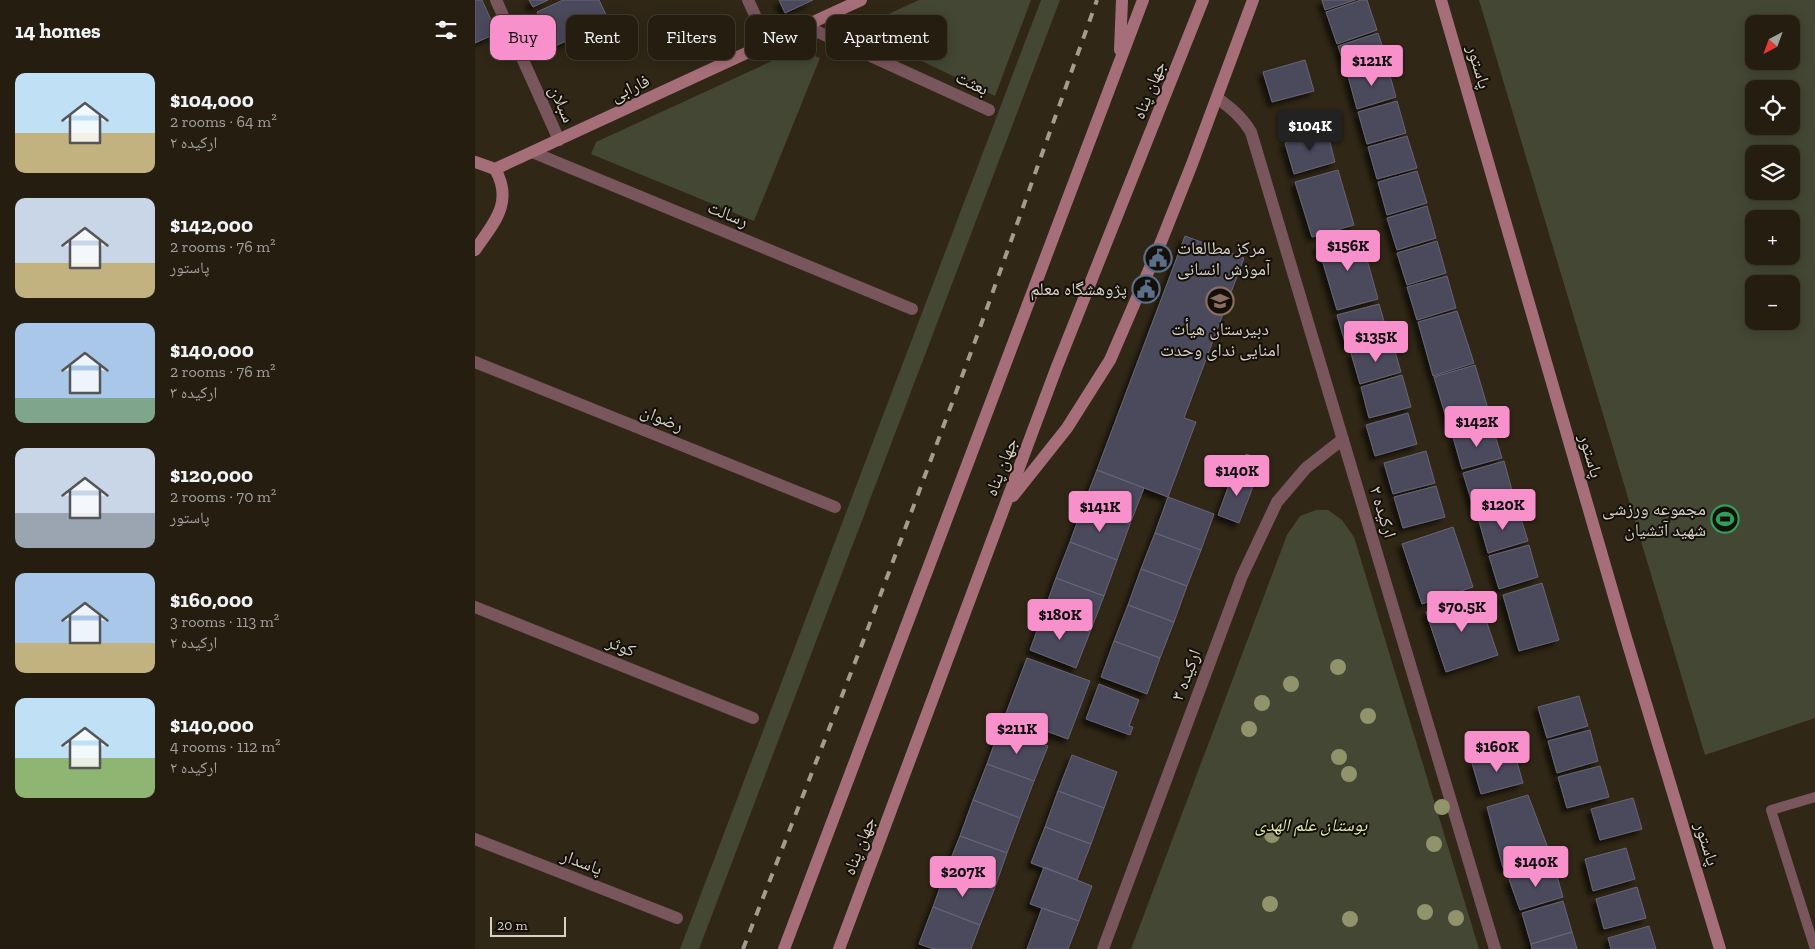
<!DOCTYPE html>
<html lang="en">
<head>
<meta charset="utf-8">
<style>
	:root { --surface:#241d10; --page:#302a1e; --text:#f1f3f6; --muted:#a3a29f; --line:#413b30; --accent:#f890cb }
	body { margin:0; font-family:"Zilla Slab","Noto Naskh Arabic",serif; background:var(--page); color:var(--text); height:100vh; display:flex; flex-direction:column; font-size:19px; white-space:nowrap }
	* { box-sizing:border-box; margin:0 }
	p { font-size:16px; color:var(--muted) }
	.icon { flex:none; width:28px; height:28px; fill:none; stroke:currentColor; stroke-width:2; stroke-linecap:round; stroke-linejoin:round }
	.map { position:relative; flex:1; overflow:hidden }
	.panel { display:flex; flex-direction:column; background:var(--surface); width:475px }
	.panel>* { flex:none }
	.banner { position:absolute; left:15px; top:15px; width:475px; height:45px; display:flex; gap:10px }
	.needle { width:32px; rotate:221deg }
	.tools { position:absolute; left:1270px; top:15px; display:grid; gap:10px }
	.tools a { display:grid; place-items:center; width:55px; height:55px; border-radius:10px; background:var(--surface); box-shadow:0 2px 12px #0003,0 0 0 1px var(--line); font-size:25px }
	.scale { position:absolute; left:15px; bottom:12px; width:76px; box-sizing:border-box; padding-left:5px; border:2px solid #d7d2c7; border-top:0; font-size:14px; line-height:18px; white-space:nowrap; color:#d7d2c7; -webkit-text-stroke:4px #141009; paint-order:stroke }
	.price { position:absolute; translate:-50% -42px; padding:0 11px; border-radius:5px; background:var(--accent); color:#111; font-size:16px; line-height:32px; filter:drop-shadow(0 1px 2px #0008) }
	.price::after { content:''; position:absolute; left:50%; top:30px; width:15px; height:11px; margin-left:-8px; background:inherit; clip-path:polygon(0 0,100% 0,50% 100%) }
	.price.active { background:#222; color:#fff }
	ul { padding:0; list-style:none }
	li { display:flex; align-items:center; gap:15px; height:125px; padding:0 15px }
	li span { display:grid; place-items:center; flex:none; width:140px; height:100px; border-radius:10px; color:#555 }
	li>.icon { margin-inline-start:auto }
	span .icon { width:60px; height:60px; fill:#fffc; stroke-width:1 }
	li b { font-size:21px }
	h2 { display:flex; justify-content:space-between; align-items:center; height:60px; padding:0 15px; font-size:21px }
	.chip { padding:0 18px; border-radius:10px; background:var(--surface); box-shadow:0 2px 12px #0003,0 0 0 1px var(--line); font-size:18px; line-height:45px }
	.chip.active { background:var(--accent); color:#111 }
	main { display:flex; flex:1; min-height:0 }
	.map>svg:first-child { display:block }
	.green { fill:#434733; fill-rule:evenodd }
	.building { fill:#4b495c; stroke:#666478; filter:url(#shadow) }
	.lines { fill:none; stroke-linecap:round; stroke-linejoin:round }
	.lane { stroke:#79555c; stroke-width:10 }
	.street { stroke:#79555c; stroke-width:12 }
	.secondary { stroke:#a66e79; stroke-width:12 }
	.rail { stroke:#a39c90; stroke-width:4; stroke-dasharray:9 9; stroke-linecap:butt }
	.tree { fill:#91936b }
	.labels { text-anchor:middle; stroke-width:4; stroke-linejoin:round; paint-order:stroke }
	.street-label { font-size:18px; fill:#d7d2c7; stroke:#141009 }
	.poi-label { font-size:18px; fill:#d7d2c7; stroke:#141009; text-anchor:end }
	.park-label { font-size:18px; font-style:italic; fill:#e0ecb1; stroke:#141009 }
</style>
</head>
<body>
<main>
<section class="panel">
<h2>14 homes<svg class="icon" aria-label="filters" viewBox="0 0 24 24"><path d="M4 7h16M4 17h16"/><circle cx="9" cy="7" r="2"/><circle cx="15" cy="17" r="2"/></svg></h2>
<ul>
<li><span style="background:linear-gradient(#bfe0f5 60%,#c2b280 0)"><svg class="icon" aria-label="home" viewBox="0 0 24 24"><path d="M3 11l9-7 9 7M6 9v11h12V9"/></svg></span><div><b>$104,000</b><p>2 rooms · 64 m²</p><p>ارکیده ۲</p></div></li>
<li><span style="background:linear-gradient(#c9d6e8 65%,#c2b280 0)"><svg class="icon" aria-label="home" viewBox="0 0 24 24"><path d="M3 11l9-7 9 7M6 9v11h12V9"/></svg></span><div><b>$142,000</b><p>2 rooms · 76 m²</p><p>پاستور</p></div></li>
<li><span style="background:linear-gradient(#a9c7e8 75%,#7fa58c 0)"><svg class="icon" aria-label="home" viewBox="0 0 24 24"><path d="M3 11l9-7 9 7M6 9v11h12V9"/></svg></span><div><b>$140,000</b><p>2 rooms · 76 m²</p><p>ارکیده ۳</p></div></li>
<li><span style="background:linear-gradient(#c9d6e8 65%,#9aa5b1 0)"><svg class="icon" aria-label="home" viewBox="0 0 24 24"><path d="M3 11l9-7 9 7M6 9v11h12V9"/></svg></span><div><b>$120,000</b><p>2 rooms · 70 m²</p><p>پاستور</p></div></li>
<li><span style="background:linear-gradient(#a9c7e8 70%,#c2b280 0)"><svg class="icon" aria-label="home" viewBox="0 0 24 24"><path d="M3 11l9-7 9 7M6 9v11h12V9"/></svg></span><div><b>$160,000</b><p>3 rooms · 113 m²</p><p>ارکیده ۲</p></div></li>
<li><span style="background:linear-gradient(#bfe0f5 60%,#8fb573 0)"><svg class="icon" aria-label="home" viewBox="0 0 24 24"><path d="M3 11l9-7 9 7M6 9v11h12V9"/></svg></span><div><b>$140,000</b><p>4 rooms · 112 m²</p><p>ارکیده ۲</p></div></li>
</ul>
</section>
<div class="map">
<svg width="1340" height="949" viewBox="0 0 1340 949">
	<defs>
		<filter id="shadow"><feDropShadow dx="-4.5" dy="4.5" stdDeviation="2.5" flood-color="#0009"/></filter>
	</defs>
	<rect width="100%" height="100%" fill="#302716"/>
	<path class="green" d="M 444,0 L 556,0 L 520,96 L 396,37 L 396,22 Z
		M 566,0 L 585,0 L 224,949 L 205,949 Z
		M 1004,0 L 1340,0 L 1340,718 L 1230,755 ZM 1279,24 L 1316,24 L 1316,61 L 1279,61 ZM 1279,89 L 1316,89 L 1316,126 L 1279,126 ZM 1279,154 L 1316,154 L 1316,191 L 1279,191 ZM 1279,219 L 1316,219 L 1316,256 L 1279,256 ZM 1279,284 L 1316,284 L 1316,321 L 1279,321 Z
		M 323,49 L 345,58 L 279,221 L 116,154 L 121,142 Z
		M 841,510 L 853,510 L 867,520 L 879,537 L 1004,949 L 656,949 L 812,535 L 825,516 Z"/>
	<path class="building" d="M 0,0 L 7,0 L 22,33 L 0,43 Z
		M 54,0 L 73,0 L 58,7 Z
		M 88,0 L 124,0 L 134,21 L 78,47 L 62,12 Z
		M 304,0 L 338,0 L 310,13 Z
		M 847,0 L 880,0 L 850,10 Z
		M 886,0 L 892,0 L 902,30 L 862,44 L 851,12 Z
		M 903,33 L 912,60 L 872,73 L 863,46 Z
		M 830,60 L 839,91 L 797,102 L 788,72 Z
		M 912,65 L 921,97 L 882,109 L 873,76 Z
		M 922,101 L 931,133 L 892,144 L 883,112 Z
		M 852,131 L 860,162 L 819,174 L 810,143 Z
		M 932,136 L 942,168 L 902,179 L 893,147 Z
		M 863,170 L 879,225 L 837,237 L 820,182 Z
		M 942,171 L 952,203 L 912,215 L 903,182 Z
		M 952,206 L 961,238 L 922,250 L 912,218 Z
		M 885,234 L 903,299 L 862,310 L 843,246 Z
		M 710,236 L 769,258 L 709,418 L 721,422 L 693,497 L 622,470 Z
		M 962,241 L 971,273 L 932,285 L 922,253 Z
		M 972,276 L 981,308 L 942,320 L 932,287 Z
		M 904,304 L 913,335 L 871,346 L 862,315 Z
		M 982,311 L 999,363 L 958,376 L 943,322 Z
		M 917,341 L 926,372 L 885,384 L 876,353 Z
		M 1000,365 L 1017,422 L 976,434 L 959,377 Z
		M 927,375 L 936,407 L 894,418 L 886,387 Z
		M 933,413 L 942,444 L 900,456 L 891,425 Z
		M 1017,426 L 1027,458 L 987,469 L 978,437 Z
		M 951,451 L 960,483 L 918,494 L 909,463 Z
		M 771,454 L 788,460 L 782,475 L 766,469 Z
		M 1029,461 L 1041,505 L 1001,516 L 988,473 Z
		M 622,470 L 669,488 L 655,524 L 608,506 Z
		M 759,471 L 781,479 L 764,523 L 743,515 Z
		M 961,486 L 970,517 L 928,528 L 919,497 Z
		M 693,497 L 739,514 L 726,550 L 680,533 Z
		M 608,506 L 655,524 L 642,560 L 595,542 Z
		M 1043,509 L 1053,541 L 1013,553 L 1004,521 Z
		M 978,527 L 998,587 L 947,604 L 927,544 Z
		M 680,533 L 726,550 L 712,586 L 666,569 Z
		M 595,542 L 642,560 L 629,596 L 581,578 Z
		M 1054,545 L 1063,577 L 1024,589 L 1014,556 Z
		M 666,569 L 712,586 L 699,622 L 653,605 Z
		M 581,578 L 629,596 L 615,632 L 568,614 Z
		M 1067,583 L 1084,640 L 1044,651 L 1028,595 Z
		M 1002,594 L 1023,655 L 971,672 L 951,612 Z
		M 653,605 L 699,622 L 685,658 L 639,641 Z
		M 568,614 L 615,632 L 601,668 L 555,650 Z
		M 639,641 L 685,658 L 672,694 L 626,677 Z
		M 552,658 L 615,681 L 593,739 L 530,716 Z
		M 624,684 L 664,700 L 654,726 L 658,727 L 655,735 L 611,719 Z
		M 1104,696 L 1113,726 L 1072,738 L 1063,707 Z
		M 525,728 L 573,746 L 559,781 L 512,764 Z
		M 1115,730 L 1123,761 L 1082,773 L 1073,741 Z
		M 1039,752 L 1048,783 L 1006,794 L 997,763 Z
		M 597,755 L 642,772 L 629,808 L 583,791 Z
		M 512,764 L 559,781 L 545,818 L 498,800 Z
		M 1125,766 L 1134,797 L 1092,808 L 1083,777 Z
		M 583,791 L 629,808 L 616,844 L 570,827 Z
		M 1053,795 L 1076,856 L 1028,868 L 1012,807 Z
		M 1158,798 L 1167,829 L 1125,840 L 1116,809 Z
		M 498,800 L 545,818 L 532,853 L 485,836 Z
		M 570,827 L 616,844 L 602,880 L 556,863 Z
		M 485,836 L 532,853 L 519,890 L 471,871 Z
		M 1151,848 L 1160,879 L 1118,891 L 1110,859 Z
		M 1079,866 L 1088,897 L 1045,910 L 1034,879 Z
		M 569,867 L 617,886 L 604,921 L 555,904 Z
		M 471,871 L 519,890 L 505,925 L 458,907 Z
		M 1162,887 L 1171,918 L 1129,929 L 1121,899 Z
		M 1088,901 L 1097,932 L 1056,944 L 1047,913 Z
		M 458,907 L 505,925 L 496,949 L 459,949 L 444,944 Z
		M 567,908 L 604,921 L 593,949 L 552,949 Z
		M 1174,926 L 1181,949 L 1136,949 L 1133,938 Z
		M 1097,932 L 1102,949 L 1057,949 L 1056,944 Z"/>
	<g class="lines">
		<path class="lane" d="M 1340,797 L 1296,810 L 1340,949"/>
		<path class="street" d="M 21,0 L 84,140
			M 273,0 L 293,43
			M 330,26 L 514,110
			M 742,98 C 756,108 767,117 776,132 L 1020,949
			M 57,152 L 437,309
			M 0,362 L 360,507
			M 0,607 L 278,718
			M 0,839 L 202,918
			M 628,949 L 767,576 L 802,502 L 831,468 L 868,439"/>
		<path class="secondary" d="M 966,0 L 1149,631 L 1245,949
			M 645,50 L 647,0
			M 0,162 L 20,169 C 39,202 19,223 0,250
			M 20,169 L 386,0
			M 538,496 L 592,428 L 635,360 L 686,242 L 717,164 L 778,0
			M 309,949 L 668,0
			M 364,949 L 581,369 L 728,0"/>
		<path class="rail" d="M 268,949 L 386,647 L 502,336 L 622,0"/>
	</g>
	<g class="tree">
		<circle cx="863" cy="667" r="8"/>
		<circle cx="816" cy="684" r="8"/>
		<circle cx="787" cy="703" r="8"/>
		<circle cx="893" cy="716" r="8"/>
		<circle cx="774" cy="729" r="8"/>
		<circle cx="864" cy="757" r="8"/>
		<circle cx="874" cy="774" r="8"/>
		<circle cx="967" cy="807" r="8"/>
		<circle cx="797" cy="835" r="8"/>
		<circle cx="959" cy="844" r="8"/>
		<circle cx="795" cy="904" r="8"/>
		<circle cx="950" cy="912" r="8"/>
		<circle cx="981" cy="918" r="8"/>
		<circle cx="875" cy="919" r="8"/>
	</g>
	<defs>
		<g id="civic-ring" transform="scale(1.4375)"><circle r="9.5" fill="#141009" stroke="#5c6f8a" stroke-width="1.5"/><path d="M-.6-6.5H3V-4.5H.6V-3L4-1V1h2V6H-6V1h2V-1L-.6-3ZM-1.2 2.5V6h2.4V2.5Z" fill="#5c6f8a"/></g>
		<g id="school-ring" transform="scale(1.4375)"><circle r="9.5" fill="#141009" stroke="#8d6e63" stroke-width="1.5"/><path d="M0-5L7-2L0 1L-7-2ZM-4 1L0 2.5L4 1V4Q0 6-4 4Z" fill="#8d6e63"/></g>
		<g id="stadium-ring" transform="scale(1.4375)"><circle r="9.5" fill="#141009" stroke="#2e9e5b" stroke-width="1.5"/><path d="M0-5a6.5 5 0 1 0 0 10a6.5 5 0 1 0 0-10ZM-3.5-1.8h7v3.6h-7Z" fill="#2e9e5b"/></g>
	</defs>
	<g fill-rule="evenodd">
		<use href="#civic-ring" x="683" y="258"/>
		<use href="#civic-ring" x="671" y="289"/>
		<use href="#school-ring" x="745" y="301"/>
		<use href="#stadium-ring" x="1250" y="519"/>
	</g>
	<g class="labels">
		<g class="street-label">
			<text transform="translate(1004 67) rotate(74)" y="6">پاستور</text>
			<text transform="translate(497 83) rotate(25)" y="6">بعثت</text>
			<text transform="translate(155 88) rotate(-25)" y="6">فارابی</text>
			<text transform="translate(674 90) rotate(-68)" y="6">جهان پناه</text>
			<text transform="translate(87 104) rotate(66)" y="6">سبلان</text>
			<text transform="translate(253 214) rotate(22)" y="6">رسالت</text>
			<text transform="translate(187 418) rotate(22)" y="6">رضوان</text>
			<text transform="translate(1116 456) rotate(74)" y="6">پاستور</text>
			<text transform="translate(526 467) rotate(-69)" y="6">جهان پناه</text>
			<text transform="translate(908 512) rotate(73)" y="6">ارکیده ۲</text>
			<text transform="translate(146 646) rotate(22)" y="6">کوثر</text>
			<text transform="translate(711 675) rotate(-69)" y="6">ارکیده ۳</text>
			<text transform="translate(1232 844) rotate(73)" y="6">پاستور</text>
			<text transform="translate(384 846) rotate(-69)" y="6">جهان پناه</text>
			<text transform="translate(107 862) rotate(21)" y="6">پاسدار</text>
		</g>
		<g class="poi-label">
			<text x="702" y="254" text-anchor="start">مرکز مطالعات<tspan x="702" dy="21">آموزش انسانی</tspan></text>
			<text x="652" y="295">پژوهشگاه معلم</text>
			<text x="745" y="335" text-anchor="middle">دبیرستان هیأت<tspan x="745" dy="21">امنایی ندای وحدت</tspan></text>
			<text x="1231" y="515">مجموعه ورزشی<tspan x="1231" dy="21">شهید آتشیان</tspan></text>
		</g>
		<g class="park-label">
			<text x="836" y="831">بوستان علم الهدی</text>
		</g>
	</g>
</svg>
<div class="tools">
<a><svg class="needle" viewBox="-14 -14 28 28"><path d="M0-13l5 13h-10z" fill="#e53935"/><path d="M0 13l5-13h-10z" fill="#a3a29f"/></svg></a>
<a><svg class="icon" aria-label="locate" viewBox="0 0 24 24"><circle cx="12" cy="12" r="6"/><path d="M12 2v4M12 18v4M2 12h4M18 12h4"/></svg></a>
<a><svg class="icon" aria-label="layers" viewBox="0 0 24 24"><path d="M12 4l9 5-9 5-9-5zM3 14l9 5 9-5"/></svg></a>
<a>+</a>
<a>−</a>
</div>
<div class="scale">20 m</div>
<b class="price" style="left:897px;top:87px">$121K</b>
<b class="price active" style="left:835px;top:152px">$104K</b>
<b class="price" style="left:873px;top:272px">$156K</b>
<b class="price" style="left:901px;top:363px">$135K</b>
<b class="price" style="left:1002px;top:448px">$142K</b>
<b class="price" style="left:762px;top:497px">$140K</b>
<b class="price" style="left:1028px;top:531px">$120K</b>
<b class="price" style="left:625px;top:533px">$141K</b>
<b class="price" style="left:987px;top:633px">$70.5K</b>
<b class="price" style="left:585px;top:641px">$180K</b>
<b class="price" style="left:542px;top:755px">$211K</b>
<b class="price" style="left:1022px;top:773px">$160K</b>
<b class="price" style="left:1061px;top:888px">$140K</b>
<b class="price" style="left:488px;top:898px">$207K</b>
<div class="banner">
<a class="chip active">Buy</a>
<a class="chip">Rent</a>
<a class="chip">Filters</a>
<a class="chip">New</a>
<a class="chip">Apartment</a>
</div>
</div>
</main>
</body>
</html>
